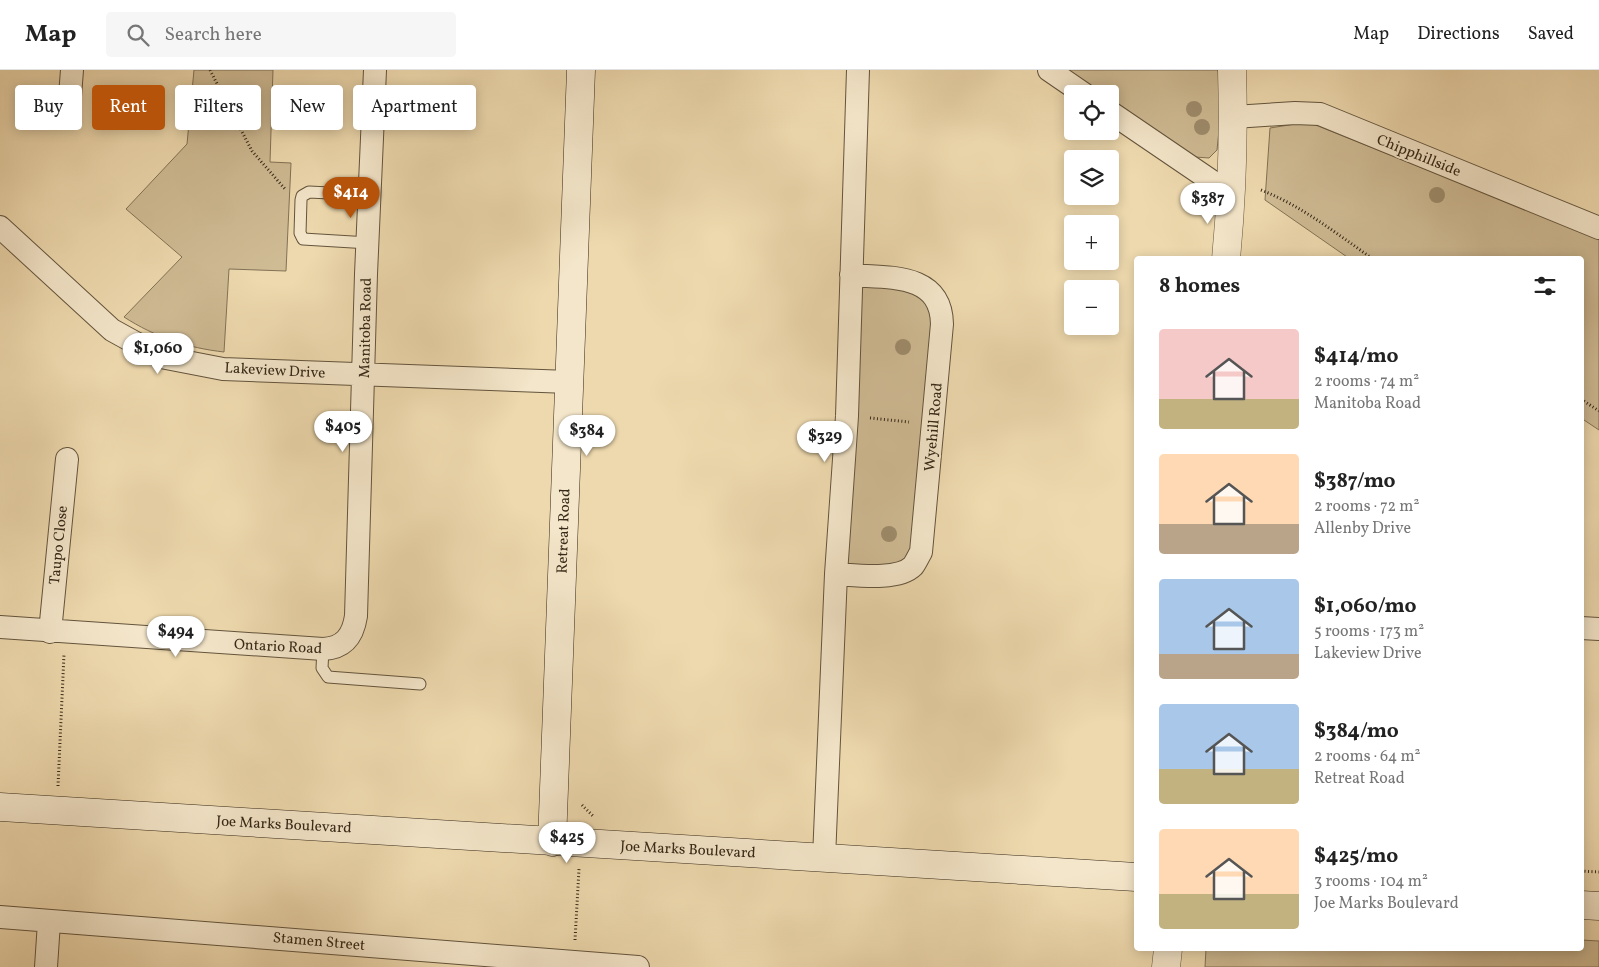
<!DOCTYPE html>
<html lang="en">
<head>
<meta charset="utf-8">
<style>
	:root { --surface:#fff; --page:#f6f6f6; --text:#222; --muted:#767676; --line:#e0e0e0; --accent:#b45309 }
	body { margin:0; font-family:Vollkorn,serif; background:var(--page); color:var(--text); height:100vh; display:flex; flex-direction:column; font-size:19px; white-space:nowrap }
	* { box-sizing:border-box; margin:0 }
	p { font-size:16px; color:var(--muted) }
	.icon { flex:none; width:28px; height:28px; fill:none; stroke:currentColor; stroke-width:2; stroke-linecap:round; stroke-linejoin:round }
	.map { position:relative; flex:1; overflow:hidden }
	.details { position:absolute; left:1134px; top:186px; width:450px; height:695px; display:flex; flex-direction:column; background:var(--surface); border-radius:5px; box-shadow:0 2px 12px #0003 }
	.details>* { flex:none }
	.top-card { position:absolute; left:15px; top:15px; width:475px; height:45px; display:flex; gap:10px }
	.buttons { position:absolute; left:1064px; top:15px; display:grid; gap:10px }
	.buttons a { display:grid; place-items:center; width:55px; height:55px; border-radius:5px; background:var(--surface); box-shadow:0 2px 12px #0003; font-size:25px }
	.price { position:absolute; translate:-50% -42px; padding:0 11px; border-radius:18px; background:#fff; color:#222; font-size:16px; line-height:32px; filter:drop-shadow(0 1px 2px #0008) }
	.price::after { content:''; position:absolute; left:50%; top:30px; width:15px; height:11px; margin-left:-8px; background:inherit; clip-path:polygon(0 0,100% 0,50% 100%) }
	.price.on { background:var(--accent); color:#fff }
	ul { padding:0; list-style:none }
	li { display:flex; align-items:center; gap:15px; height:125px; padding:0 25px }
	li span { display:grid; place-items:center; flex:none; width:140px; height:100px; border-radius:5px; color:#555 }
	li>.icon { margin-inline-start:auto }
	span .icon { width:60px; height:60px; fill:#fffc; stroke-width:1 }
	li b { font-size:21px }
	h2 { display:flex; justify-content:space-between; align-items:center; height:60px; padding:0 25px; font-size:21px }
	.chip { padding:0 18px; border-radius:5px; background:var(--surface); box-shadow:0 2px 12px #0003; font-size:18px; line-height:45px }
	.chip.on { background:var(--accent); color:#fff }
	header { display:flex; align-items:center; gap:30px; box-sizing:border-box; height:70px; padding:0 25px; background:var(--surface); border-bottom:1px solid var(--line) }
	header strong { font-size:24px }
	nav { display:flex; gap:28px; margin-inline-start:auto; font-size:18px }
	.search { width:350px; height:45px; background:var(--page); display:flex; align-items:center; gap:12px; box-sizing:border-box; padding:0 18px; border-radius:5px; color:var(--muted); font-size:19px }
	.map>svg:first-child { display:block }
	.green { fill:#cfbb94; stroke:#827256 }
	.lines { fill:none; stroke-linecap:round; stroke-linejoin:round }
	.service-casing { stroke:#63543d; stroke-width:13 }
	.minor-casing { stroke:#63543d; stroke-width:24 }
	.tertiary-casing { stroke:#63543d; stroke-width:29 }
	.secondary-casing { stroke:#352817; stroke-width:29 }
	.path { stroke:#352817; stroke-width:3; stroke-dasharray:1 2.5; stroke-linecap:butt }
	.service { stroke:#f4e6ca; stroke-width:11 }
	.minor { stroke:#f4e6ca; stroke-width:22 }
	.tertiary { stroke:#f4e6ca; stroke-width:28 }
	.secondary { stroke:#f4e6ca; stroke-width:28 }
	.tree { fill:#9e8c6c }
	.labels { text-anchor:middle; stroke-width:4; stroke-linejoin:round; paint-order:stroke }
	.street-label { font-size:15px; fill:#352817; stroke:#f4e6ca }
</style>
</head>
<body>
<header>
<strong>Map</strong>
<div class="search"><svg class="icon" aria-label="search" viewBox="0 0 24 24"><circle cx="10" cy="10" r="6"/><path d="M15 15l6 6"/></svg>Search here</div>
<nav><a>Map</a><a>Directions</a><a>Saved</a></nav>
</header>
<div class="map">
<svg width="1599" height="897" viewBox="0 0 1599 897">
	<rect width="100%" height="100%" fill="#eed9ae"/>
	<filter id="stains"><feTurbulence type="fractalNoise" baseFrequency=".004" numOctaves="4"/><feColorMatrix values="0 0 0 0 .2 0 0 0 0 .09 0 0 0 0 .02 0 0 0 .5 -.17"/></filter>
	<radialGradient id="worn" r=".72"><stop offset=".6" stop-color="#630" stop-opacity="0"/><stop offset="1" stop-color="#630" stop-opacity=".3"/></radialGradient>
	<path class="green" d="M 194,0 L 273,0 L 270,92 L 291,93 L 286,201 L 229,199 L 224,282 C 188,278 155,267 124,247 L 182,187 L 126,139 L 187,74 Z
		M 1069,0 L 1218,0 L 1222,29 L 1217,80 L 1209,88 L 1195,87 L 1110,29 L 1110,24 L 1103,24 Z
		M 1308,52 L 1599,169 L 1599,360 L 1581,348 L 1581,189 L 1350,189 L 1265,130 L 1270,58 Z
		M 854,206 L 913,212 L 942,251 L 911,501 L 838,510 Z
		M 1581,870 L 1599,871 L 1599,897 L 1205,897 L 1206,879 L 1581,879 Z"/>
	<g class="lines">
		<g class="service-casing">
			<path id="service" d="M 369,173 L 303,169 L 300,163 L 301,130 L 302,126 L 309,122 L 371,125
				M 323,579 L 322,598 L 328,607 L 420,614"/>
		</g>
		<g class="minor-casing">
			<path id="minor" d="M 1049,0 L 1084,24
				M 70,26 L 72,0
				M 1110,42 L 1232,125
				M 1234,47 L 1295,43 L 1320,44 L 1599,158
				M 0,157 L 112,260 L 161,287 L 223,299 L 569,312
				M 836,504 C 855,505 898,511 913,496 C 916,492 918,487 921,482 L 942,254 C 941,202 887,208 851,205
				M 0,557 L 323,579 C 344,578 353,566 356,546 L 366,204 L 375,0
				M 1581,558 L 1599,559
				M 50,562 L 67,389
				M 824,788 L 836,504 L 847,346 L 858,0
				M 0,847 L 638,897
				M 46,897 L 49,852"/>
		</g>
		<g class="tertiary-casing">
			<path id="tertiary" d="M 1226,189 C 1232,126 1234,63 1232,0
				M 1166,897 L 1168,879"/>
		</g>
		<g class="secondary-casing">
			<path id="secondary" d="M 0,737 L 1136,807
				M 552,772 L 581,0
				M 1581,835 L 1599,836"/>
		</g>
		<path class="path" d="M 210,0 L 252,81 L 285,119
			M 1261,120 C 1302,136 1337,164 1373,189
			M 1581,329 L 1599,341
			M 870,348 L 909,352
			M 58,716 L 64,584
			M 582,735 L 594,747
			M 1581,801 L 1599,802
			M 575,870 L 579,799"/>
		<use href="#service" class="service"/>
		<use href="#minor" class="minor"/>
		<use href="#tertiary" class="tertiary"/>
		<use href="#secondary" class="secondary"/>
	</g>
	<g class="tree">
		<circle cx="1194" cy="39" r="8"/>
		<circle cx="1202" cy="57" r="8"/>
		<circle cx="1437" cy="125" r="8"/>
		<circle cx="903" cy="277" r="8"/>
		<circle cx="889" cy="464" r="8"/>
	</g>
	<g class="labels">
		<g class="street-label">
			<text transform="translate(1419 85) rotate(22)" y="5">Chipphillside</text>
			<text transform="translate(365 258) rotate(-89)" y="5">Manitoba Road</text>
			<text transform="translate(275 300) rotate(3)" y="5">Lakeview Drive</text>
			<text transform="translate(933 357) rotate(-85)" y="5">Wyehill Road</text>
			<text transform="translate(563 461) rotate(-88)" y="5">Retreat Road</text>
			<text transform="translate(58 475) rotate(-84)" y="5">Taupo Close</text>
			<text transform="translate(278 576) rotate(3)" y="5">Ontario Road</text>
			<text transform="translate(284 754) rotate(3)" y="5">Joe Marks Boulevard</text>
			<text transform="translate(688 779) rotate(3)" y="5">Joe Marks Boulevard</text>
			<text transform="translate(319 871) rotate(5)" y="5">Stamen Street</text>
		</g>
	</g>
	<rect width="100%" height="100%" filter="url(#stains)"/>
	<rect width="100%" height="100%" fill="url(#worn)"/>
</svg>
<div class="buttons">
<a><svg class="icon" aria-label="locate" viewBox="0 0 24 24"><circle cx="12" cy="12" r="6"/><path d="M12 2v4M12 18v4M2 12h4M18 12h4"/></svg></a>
<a><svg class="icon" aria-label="layers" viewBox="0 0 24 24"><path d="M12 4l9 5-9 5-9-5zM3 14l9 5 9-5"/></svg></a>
<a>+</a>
<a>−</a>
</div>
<b class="price on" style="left:351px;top:149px">$414</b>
<b class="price" style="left:1208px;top:155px">$387</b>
<b class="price" style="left:158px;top:305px">$1,060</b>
<b class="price" style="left:343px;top:383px">$405</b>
<b class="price" style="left:587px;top:387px">$384</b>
<b class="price" style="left:825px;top:393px">$329</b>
<b class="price" style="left:176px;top:588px">$494</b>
<b class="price" style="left:567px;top:794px">$425</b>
<div class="top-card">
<a class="chip">Buy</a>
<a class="chip on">Rent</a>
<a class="chip">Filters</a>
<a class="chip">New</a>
<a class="chip">Apartment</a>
</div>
<section class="details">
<h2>8 homes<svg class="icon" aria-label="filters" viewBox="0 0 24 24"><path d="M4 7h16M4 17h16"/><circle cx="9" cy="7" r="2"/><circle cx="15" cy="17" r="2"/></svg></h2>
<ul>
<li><span style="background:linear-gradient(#f6c9c9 70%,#c2b280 0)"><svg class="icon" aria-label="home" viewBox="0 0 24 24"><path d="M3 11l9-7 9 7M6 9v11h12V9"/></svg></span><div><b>$414/mo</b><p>2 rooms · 74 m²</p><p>Manitoba Road</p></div></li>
<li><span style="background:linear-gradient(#ffd9b3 70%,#b9a48a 0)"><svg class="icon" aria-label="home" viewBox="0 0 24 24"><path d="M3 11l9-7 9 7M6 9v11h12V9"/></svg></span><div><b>$387/mo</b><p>2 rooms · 72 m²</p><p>Allenby Drive</p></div></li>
<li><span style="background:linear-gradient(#a9c7e8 75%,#b9a48a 0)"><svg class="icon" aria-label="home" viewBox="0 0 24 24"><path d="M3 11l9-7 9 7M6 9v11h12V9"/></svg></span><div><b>$1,060/mo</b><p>5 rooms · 173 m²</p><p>Lakeview Drive</p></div></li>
<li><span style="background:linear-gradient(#a9c7e8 65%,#c2b280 0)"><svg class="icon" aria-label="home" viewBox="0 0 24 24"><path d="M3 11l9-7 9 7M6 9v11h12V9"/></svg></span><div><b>$384/mo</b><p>2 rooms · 64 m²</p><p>Retreat Road</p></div></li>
<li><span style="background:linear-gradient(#ffd9b3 65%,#c2b280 0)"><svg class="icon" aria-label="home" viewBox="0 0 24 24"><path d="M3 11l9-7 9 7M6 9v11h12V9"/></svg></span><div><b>$425/mo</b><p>3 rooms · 104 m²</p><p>Joe Marks Boulevard</p></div></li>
</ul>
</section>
</div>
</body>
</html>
